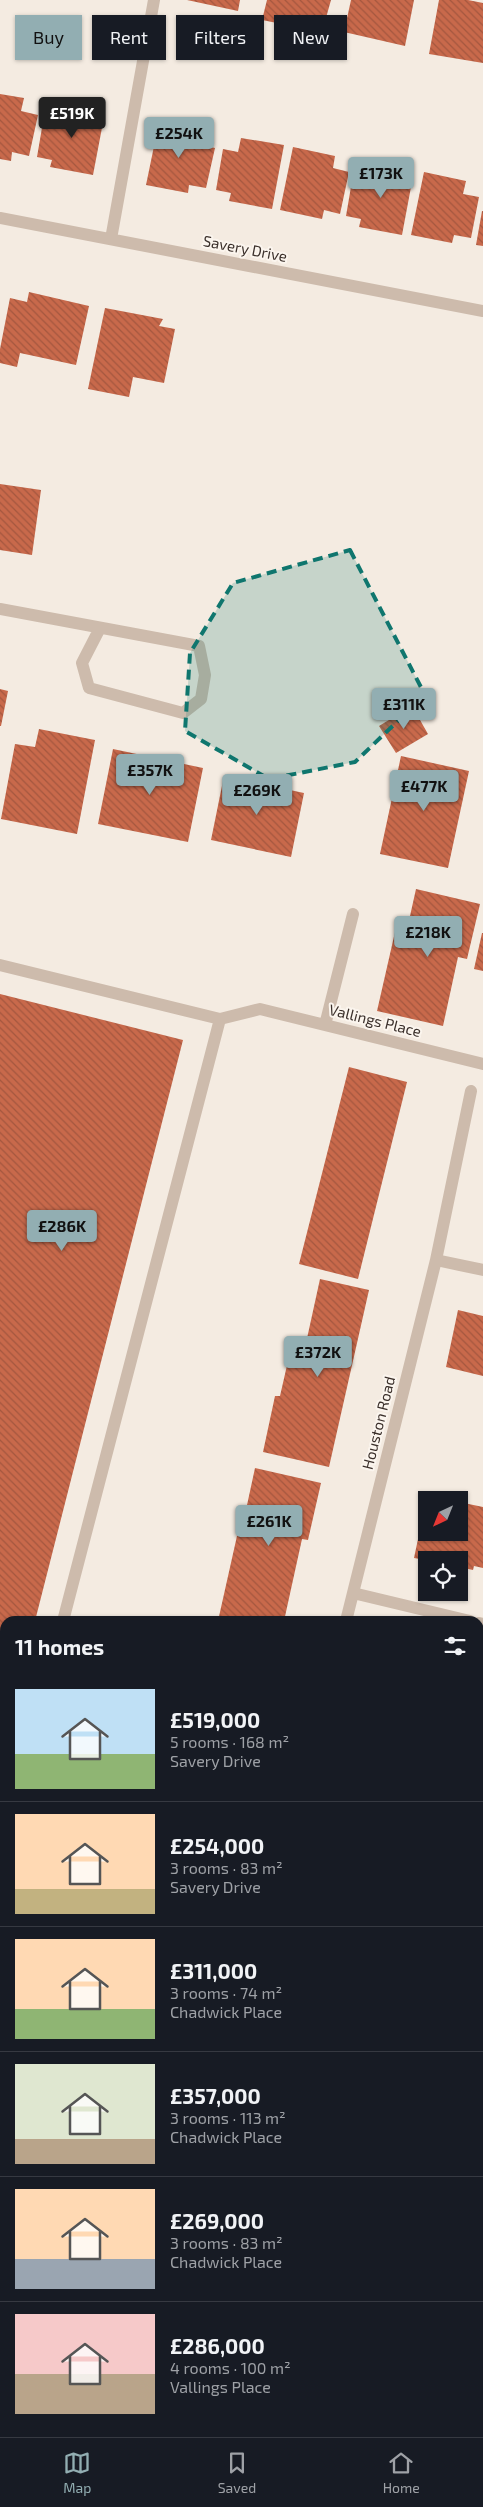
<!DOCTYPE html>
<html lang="en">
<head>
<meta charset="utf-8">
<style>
	:root { --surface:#171b24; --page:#242831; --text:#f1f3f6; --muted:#9ea1a6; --line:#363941; --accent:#92aeb2 }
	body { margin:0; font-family:"Exo 2",sans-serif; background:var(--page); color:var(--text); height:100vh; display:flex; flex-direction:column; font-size:19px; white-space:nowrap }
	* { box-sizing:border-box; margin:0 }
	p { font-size:16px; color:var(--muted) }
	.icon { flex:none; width:28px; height:28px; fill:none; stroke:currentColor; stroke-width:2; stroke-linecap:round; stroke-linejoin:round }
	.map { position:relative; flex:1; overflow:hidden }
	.details { position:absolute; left:0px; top:1616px; width:484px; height:821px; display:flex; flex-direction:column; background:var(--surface); border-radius:15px 15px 0 0; box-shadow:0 1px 4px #0004 }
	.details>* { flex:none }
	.top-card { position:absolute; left:15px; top:15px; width:454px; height:45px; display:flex; gap:10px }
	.needle { width:32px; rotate:223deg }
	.controls { position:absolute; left:418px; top:1491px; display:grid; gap:10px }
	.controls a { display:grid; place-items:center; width:50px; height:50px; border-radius:0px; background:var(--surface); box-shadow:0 1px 4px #0004; font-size:25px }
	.price { position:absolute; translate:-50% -42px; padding:0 11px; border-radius:5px; background:var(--accent); color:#111; font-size:16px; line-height:32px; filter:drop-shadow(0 1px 2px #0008) }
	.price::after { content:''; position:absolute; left:50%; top:30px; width:15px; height:11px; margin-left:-8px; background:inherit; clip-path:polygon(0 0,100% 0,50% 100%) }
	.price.current { background:#222; color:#fff }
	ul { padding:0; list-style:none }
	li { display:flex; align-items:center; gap:15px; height:125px; padding:0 15px }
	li+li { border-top:1px solid var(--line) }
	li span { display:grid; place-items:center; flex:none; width:140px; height:100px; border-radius:0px; color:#555 }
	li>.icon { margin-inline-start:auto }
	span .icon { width:60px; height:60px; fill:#fffc; stroke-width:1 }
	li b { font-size:21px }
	h2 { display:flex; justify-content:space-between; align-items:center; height:60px; padding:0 15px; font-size:21px }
	.tag { padding:0 18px; border-radius:0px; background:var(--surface); box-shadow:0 1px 4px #0004; font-size:18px; line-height:45px }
	.tag.current { background:var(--accent); color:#111 }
	.menu { display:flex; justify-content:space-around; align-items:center; height:70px; border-top:1px solid var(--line); background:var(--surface); font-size:14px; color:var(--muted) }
	.menu a { display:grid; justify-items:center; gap:2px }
	.menu .current { color:var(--accent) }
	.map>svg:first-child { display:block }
	.water { fill:#7fb0b2 }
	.building { fill:url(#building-back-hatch) }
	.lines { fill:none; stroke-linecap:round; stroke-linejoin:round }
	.minor { stroke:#cdbbac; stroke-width:12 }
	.major { stroke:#7d675c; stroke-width:12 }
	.marked { fill:#0f766e; fill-opacity:0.2; stroke:#0f766e; stroke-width:4; stroke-dasharray:10 6; stroke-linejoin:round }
	.labels { text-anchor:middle; stroke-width:4; stroke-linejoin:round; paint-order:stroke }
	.street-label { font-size:15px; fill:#3b302b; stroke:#fbf5ee }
</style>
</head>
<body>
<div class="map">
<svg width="483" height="2437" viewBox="0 0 483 2437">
	<defs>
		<pattern id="building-back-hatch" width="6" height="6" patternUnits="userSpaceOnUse" patternTransform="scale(1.25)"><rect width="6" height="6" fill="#c8694b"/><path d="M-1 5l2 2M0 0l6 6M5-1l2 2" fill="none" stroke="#a4573f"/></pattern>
	</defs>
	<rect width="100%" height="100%" fill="#f4ebe1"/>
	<path class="water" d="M 0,2231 L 5,2233 L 5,2374 L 0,2372 Z"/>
	<path class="building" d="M 187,0 L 240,0 L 238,11 Z
		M 267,0 L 331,0 L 322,32 L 262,20 Z
		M 351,0 L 414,0 L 405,46 L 344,32 Z
		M 439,0 L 468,0 L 483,3 L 483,63 L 429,54 Z
		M 0,94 L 24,98 L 21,111 L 38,115 L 29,156 L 12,152 L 11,161 L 0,159 Z
		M 62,104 L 105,112 L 93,175 L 50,167 L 52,160 L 37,157 L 44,116 L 60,118 Z
		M 159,122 L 201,131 L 198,144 L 215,148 L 206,188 L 189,185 L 188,193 L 146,185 Z
		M 241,138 L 284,145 L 272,209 L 229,201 L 231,193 L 216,190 L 223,149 L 238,152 Z
		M 293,147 L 335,156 L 333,168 L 349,172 L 340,214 L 324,210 L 322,219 L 280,210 Z
		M 371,163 L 414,171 L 402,235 L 359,227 L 361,219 L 346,216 L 353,175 L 368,178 Z
		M 424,172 L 466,181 L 463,194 L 479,197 L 471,238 L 454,235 L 452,243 L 411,235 Z
		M 482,211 L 483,211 L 483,246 L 476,245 Z
		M 29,292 L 89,306 L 76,365 L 20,353 L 17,367 L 0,363 L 0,349 L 10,298 L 27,302 Z
		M 105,308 L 163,319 L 159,326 L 175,329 L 164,383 L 133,377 L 129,397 L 88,389 Z
		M 0,484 L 41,490 L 32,555 L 0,550 Z
		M 0,689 L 8,691 L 1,726 L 0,726 Z
		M 412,706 L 428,734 L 396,753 L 379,726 Z
		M 39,729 L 95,740 L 77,834 L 1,819 L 15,744 L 35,747 Z
		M 113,749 L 203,768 L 188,842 L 98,824 Z
		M 401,756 L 469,771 L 448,868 L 380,854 Z
		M 224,776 L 304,793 L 291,857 L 211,840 Z
		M 416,889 L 480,904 L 467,959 L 458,957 L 443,1026 L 377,1011 L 395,932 L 406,934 Z
		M 482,933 L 483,933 L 483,971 L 474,969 Z
		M 0,994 L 183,1040 L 35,1621 L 5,1621 L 5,1703 L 0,1702 Z
		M 349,1067 L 407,1082 L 358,1279 L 299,1264 Z
		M 320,1279 L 369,1290 L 329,1467 L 263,1452 L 275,1396 L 280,1396 L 293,1339 L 306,1343 Z
		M 458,1310 L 483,1316 L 483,1376 L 446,1367 Z
		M 255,1468 L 321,1483 L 308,1540 L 302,1539 L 284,1621 L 218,1621 L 241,1518 L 244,1519 Z
		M 459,1502 L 483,1507 L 483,1568 L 474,1566 L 473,1570 L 459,1567 L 459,1560 L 425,1560 L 414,1558 L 425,1506 L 426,1532 L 459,1532 Z
		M 479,1692 L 483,1693 L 483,1751 L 479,1750 Z
		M 0,1909 L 5,1911 L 4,1994 L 0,1993 Z
		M 17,2432 L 119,2432 L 128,2437 L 15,2437 Z"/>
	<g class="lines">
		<path class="minor" d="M 0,218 L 483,311
			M 111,239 L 154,0
			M 0,609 L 199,646 L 205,675 L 201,699 L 183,713 L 89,688 L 82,663 L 100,628
			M 0,965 L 220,1019 L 260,1009 L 483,1064
			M 325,1025 L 353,914
			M 436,1260 L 483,1270
			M 353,1593 L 470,1621
			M 63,1621 L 220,1019
			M 346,1621 L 436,1260 L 471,1091
			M 479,1623 L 483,1624
			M 0,1808 L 5,1796
			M 479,2169 L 483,2154
			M 346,2432 L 356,2437"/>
		<path class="major" d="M 0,2103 L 5,2105
			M 479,2179 L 483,2180"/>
	</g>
	<path class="marked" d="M 350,550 L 425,695 L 355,762 L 269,779 L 185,731 L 190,653 L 233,583 Z"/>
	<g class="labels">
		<g class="street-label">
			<text transform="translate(245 249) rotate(11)" y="5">Savery Drive</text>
			<text transform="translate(375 1021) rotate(14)" y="5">Vallings Place</text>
			<text transform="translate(379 1423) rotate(-76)" y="5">Houston Road</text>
		</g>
	</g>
</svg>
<div class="controls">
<a><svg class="needle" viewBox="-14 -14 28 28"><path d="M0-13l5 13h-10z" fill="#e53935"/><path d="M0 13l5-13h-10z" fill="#9ea1a6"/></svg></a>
<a><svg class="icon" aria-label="locate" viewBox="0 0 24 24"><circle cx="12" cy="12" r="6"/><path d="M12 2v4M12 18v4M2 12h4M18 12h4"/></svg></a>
</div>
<b class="price current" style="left:72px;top:139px">£519K</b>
<b class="price" style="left:179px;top:159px">£254K</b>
<b class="price" style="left:381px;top:199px">£173K</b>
<b class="price" style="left:404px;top:730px">£311K</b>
<b class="price" style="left:150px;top:796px">£357K</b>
<b class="price" style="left:424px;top:812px">£477K</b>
<b class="price" style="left:257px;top:816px">£269K</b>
<b class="price" style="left:428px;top:958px">£218K</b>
<b class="price" style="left:62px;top:1252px">£286K</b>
<b class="price" style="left:318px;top:1378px">£372K</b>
<b class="price" style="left:269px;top:1547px">£261K</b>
<div class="top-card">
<a class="tag current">Buy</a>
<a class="tag">Rent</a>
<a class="tag">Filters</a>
<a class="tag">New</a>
</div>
<section class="details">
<h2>11 homes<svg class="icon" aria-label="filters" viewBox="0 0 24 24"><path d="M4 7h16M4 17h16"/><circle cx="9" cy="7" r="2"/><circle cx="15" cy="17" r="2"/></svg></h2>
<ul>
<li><span style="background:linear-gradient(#bfe0f5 65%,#8fb573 0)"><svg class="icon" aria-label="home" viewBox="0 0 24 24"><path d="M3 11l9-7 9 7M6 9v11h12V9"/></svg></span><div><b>£519,000</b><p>5 rooms · 168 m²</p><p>Savery Drive</p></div></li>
<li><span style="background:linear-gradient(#ffd9b3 75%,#c2b280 0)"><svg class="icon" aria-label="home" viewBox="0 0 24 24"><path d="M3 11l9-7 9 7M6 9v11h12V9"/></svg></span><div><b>£254,000</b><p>3 rooms · 83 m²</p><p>Savery Drive</p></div></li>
<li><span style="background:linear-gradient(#ffd9b3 70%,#8fb573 0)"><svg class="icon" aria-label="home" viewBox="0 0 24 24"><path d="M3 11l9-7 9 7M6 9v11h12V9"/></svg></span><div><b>£311,000</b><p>3 rooms · 74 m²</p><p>Chadwick Place</p></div></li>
<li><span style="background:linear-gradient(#dfe7d0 75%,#b9a48a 0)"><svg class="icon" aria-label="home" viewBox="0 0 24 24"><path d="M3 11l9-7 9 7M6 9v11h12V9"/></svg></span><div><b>£357,000</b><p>3 rooms · 113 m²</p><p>Chadwick Place</p></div></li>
<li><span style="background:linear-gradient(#ffd9b3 70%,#9aa5b1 0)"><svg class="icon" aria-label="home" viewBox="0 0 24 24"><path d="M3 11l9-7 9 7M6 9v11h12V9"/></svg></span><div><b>£269,000</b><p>3 rooms · 83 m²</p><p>Chadwick Place</p></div></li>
<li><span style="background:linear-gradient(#f6c9c9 60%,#b9a48a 0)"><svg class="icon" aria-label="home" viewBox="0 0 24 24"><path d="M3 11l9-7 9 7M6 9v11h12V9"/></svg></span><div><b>£286,000</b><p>4 rooms · 100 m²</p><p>Vallings Place</p></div></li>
</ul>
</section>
</div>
<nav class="menu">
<a class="current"><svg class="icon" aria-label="map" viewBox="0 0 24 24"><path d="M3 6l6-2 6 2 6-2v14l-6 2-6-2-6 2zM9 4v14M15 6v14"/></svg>Map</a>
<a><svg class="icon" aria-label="saved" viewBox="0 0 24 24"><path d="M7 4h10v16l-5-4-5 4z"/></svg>Saved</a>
<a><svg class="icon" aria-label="home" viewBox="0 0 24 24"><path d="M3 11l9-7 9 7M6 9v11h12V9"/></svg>Home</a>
</nav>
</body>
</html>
